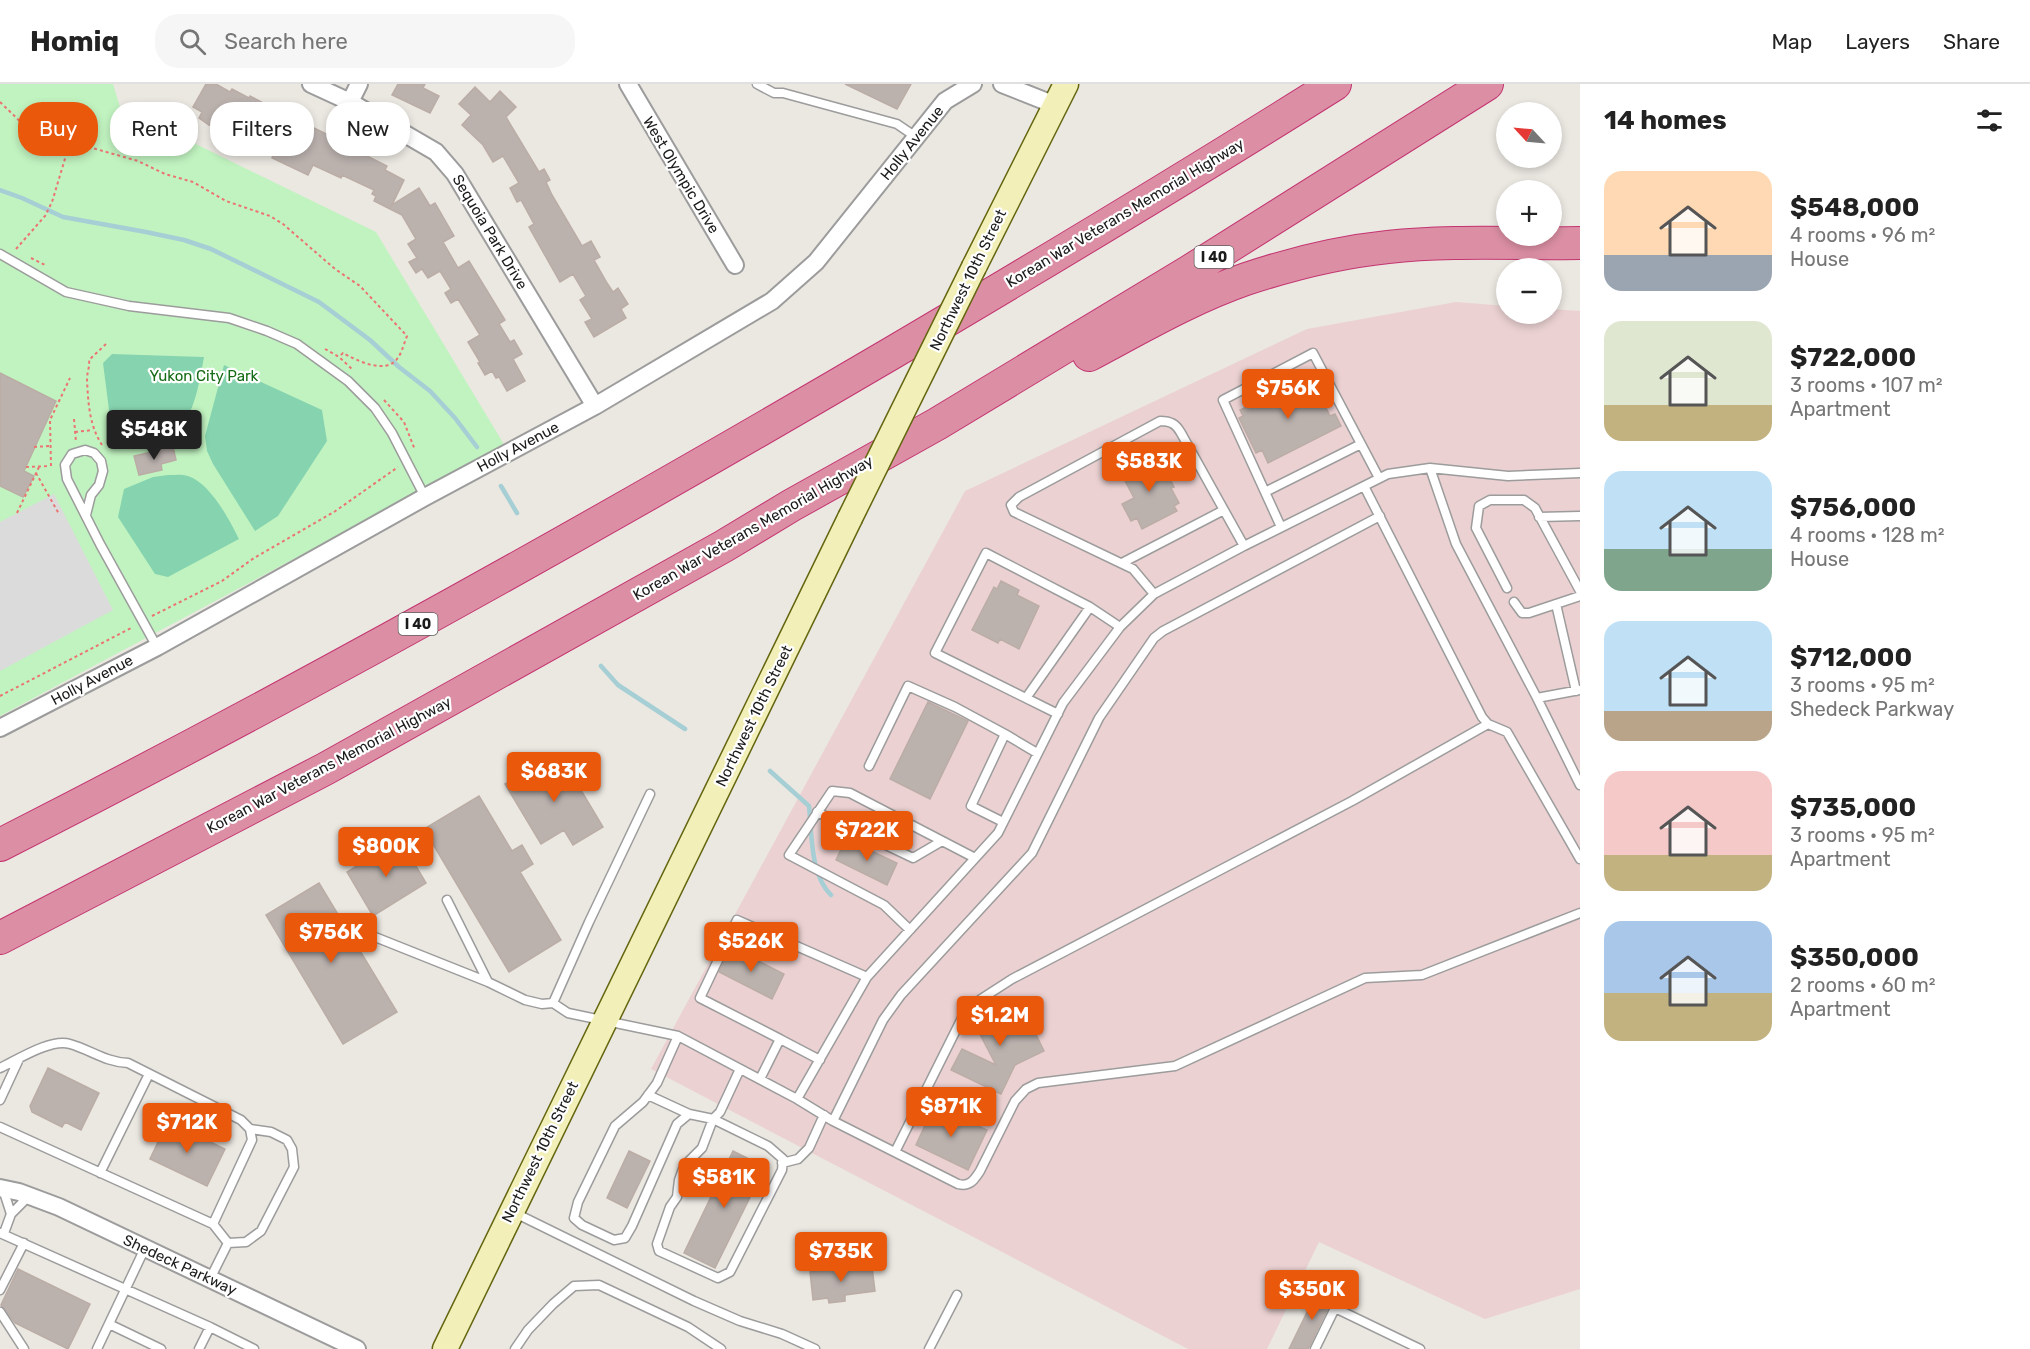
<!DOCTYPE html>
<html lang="en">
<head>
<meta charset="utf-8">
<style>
	:root { --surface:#fff; --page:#f6f6f6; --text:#222; --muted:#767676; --line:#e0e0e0; --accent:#ea580c }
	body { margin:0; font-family:Rubik,sans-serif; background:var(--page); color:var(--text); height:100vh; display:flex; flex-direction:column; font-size:22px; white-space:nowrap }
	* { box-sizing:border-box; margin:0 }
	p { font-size:20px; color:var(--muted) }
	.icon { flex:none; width:33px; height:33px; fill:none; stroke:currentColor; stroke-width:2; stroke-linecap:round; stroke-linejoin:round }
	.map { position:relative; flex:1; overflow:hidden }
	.details { display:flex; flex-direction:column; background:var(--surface); width:450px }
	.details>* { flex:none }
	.guide { position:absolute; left:18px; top:18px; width:570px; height:54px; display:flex; gap:12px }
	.needle { width:39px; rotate:296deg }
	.tools { position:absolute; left:1496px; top:18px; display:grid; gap:12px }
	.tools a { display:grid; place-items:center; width:66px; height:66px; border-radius:50%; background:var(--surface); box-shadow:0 3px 9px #0003; font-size:30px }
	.price { position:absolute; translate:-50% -51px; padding:0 14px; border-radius:6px; background:var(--accent); color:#fff; font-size:20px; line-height:39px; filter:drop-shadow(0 2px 3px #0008) }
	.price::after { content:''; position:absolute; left:50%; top:36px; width:18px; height:14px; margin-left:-9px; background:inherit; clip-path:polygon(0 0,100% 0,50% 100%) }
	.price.on { background:#222; color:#fff }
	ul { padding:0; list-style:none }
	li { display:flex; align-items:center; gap:18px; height:150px; padding:0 24px }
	li span { display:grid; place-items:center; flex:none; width:168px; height:120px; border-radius:18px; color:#555 }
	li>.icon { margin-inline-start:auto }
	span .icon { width:72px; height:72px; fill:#fffc; stroke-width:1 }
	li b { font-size:26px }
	h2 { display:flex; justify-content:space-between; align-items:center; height:72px; padding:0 24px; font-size:26px }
	.tag { padding:0 21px; border-radius:24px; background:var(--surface); box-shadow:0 3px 9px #0003; font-size:21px; line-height:54px }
	.tag.on { background:var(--accent); color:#fff }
	header { display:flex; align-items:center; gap:36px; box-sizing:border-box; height:84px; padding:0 30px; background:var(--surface); border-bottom:2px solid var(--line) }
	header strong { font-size:28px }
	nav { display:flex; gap:33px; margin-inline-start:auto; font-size:21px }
	.search { width:420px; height:54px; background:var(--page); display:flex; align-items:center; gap:15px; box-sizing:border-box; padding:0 21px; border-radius:24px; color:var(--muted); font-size:22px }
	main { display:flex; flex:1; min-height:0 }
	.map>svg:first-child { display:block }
	.commercial { fill:#ebd1d2 }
	.park { fill:#c1f3c0 }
	.pitch { fill:#86d4af }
	.parking { fill:#dbdbdb }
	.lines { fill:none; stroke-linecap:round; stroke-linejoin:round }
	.stream { stroke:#a5ced5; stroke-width:4.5 }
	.building { fill:#bbb2ae; stroke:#bbada5; stroke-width:1.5 }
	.service-casing { stroke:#9c9c9c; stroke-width:11 }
	.minor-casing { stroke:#9c9c9c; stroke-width:20 }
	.secondary-casing { stroke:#63650f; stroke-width:27 }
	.motorway-casing { stroke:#c33471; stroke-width:34 }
	.path { stroke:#eb7472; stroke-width:2; stroke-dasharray:3 3; stroke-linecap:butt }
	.service { stroke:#fff; stroke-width:8 }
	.minor { stroke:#fff; stroke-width:16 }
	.secondary { stroke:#f2f0b8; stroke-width:24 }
	.motorway { stroke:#dc8fa4; stroke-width:32 }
	.secondary-bridge-casing { stroke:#63650f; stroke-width:27; stroke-linecap:butt }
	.secondary-bridge { stroke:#f2f0b8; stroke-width:24 }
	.labels { text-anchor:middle; stroke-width:4.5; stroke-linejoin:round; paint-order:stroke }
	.shield { fill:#fff; stroke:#5f5f5f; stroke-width:1.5 }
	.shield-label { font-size:14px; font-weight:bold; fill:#1b1b1b }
	.street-label { font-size:15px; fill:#1b1b1b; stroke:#fff }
	.park-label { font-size:15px; fill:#156c15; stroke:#fff }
</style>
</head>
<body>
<header>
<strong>Homiq</strong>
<div class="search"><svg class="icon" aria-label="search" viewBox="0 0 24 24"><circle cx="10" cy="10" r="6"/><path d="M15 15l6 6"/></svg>Search here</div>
<nav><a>Map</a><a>Layers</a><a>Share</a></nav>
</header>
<main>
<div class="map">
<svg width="1580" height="1265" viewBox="0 0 1580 1265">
	<rect width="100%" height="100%" fill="#ebe7e1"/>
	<path class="commercial" d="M 1456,218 L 1506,222 L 1506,230 L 1551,230 L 1551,225 L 1580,227 L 1580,1205 L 1485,1235 L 1319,1158 L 1267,1265 L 1188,1265 L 651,985 L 965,407 L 1307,245 Z"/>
	<path class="park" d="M 0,0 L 113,0 L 120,23 L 376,148 L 505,362 L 0,632 Z"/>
	<path class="pitch" d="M 112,270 L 204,273 C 192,342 185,355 114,365 L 103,279 Z
		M 224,281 L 322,326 L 327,357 L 278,432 L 255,447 L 213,380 L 207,367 L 205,352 Z
		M 168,391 C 175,391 182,390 188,392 C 210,399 229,435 239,455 L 168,493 L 155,490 L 118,433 L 124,405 L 153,393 Z"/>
	<path class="parking" d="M 54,410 L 113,526 L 0,587 L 0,438 Z"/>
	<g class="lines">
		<path class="stream" d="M 0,106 L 22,114 L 63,133 L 146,148 L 184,156 L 211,165 L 319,218 L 370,256 L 399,283 L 430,307 L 455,334 L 477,363
			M 501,402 L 517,429
			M 601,582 L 618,601 L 685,645
			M 770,687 L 809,722 C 812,750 810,791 831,811"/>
	</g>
	<path class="building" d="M 206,0 L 216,0 L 230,8 L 232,5 L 249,14 L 250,12 L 267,21 L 263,28 L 282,39 L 278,47 L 305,59 L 312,43 L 368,70 L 367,72 L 387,82 L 385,86 L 404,96 L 392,121 L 419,104 L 430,122 L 435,119 L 454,152 L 443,158 L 458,184 L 469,177 L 505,236 L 499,240 L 510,258 L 514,256 L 522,270 L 513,275 L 525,297 L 507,307 L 499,293 L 496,294 L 492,287 L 485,291 L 478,279 L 480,278 L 468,258 L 480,251 L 458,215 L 451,219 L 445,209 L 451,205 L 440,187 L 428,194 L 422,185 L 416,189 L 409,178 L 417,174 L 408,160 L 416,155 L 402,131 L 374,117 L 376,112 L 372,110 L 374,106 L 342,91 L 341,94 L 313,81 L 308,91 L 272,74 L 275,67 L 247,54 L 245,59 L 209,41 L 199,34 L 202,28 L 193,23 Z
		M 398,0 L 425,0 L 423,4 L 439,12 L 430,29 L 392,11 Z
		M 845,0 L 911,0 L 897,25 Z
		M 475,3 L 490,18 L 500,7 L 516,23 L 506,33 L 539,88 L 544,85 L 550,96 L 546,98 L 552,111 L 582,162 L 591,157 L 600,173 L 594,176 L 607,199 L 613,208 L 618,204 L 628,220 L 621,225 L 626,234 L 594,253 L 585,238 L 592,235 L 580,216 L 586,212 L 573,190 L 560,198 L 529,143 L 534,140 L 521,116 L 517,118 L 510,104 L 519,99 L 503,72 L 493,78 L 483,61 L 462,41 L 471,31 L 459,20 Z
		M 0,289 L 56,317 L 24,387 L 34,392 L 23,413 L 0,402 Z
		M 1310,291 L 1330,332 L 1335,330 L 1341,342 L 1268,379 L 1262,366 L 1256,369 L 1239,334 L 1243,332 L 1240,326 Z
		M 173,363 L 176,376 L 161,380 L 162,386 L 139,391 L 134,372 Z
		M 1144,372 L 1149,382 L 1161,377 L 1174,403 L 1171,404 L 1179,419 L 1174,422 L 1177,427 L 1142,445 L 1137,434 L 1131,437 L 1122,420 L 1134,414 L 1122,391 L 1134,385 L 1131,379 Z
		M 1001,497 L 1019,506 L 1017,511 L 1039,522 L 1019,565 L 1000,555 L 998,559 L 972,546 L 994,503 L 997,505 Z
		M 928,618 L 968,637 L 930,715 L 890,695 Z
		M 560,671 L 603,743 L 573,761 L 564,746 L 541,760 L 505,700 L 534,683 L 535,686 Z
		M 479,712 L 512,767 L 522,761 L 533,780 L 520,788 L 561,856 L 509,888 L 424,745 Z
		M 400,755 L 426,799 L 373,832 L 347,788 Z
		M 846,755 L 897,779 L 887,801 L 836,776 Z
		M 319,799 L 397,928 L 343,960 L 266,831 Z
		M 731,863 L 784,890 L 772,915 L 719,888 Z
		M 1019,916 L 1044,967 L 1015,981 L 1001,1010 L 951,986 L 962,965 L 996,981 L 973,937 Z
		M 48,984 L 99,1009 L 81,1046 L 65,1038 L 62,1043 L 32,1028 L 30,1022 Z
		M 934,1022 L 987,1046 L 968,1086 L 916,1061 Z
		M 168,1037 L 225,1065 L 207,1102 L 150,1075 Z
		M 629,1067 L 650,1077 L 627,1124 L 607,1114 Z
		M 733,1067 L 765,1083 L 715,1184 L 684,1169 Z
		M 854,1183 L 854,1185 L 872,1183 L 875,1207 L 845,1211 L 845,1217 L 829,1219 L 828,1214 L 813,1216 L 810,1188 Z
		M 18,1185 L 90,1220 L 68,1265 L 15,1239 L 1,1221 Z
		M 1318,1206 L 1333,1213 L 1308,1265 L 1289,1265 Z"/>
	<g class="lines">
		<g class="service-casing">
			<path id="service" d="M 757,0 L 774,9 L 783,9 L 897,40 L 916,53
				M 0,170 L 66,208 L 129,222 L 229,234 L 267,247 L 297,260 L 348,297 L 375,324 L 392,349 L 425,413
				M 1430,384 L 1456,460 L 1537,614 L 1580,701
				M 1364,402 L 1388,390 L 1430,384 L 1508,392 L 1580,389
				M 1265,408 L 1361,360
				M 86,431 L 91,411 L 99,401 L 103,387 L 101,377 L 94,369 L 85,366 L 72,370 L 65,381 L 67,395 L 100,460 L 157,563
				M 1539,433 L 1580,432
				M 1281,443 L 1223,316 L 1313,269 L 1379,394
				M 1122,479 L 1224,426
				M 1507,504 L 1476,444 L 1479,422 L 1490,416 L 1524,416 L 1535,424 L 1580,507
				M 1154,510 L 1133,485 L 1014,428 L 1011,421 L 1019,413 L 1160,337 C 1171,337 1176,340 1181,349 L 1244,462
				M 1514,518 L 1522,529 L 1529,529 L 1580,512
				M 1556,520 L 1576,607
				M 1026,614 L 1090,523
				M 1537,614 L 1580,606
				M 1058,630 L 935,569 L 986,469 L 1090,523 L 1120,543
				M 869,682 L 908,602 L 955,623 L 1005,650
				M 650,710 L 589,838 L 553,919 L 568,929 L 678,952 L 797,1015 L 833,1037 L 958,1100 C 970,1103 974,1096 980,1087 L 1015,1017 L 1026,1005 L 1038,999 L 1175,982 L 1365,894 L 1422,891 L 1580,829
				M 817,728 L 913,774 L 942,757
				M 1003,738 L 971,722 L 1005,650 L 1037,669
				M 447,816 L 488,898 L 525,916 L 542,920 L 553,919
				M 910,846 L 884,821 L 789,771 L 832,707 L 850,709 L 975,774
				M 375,853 L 488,898
				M 678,952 L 657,999 L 643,1018 L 615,1042 L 578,1118 L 574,1134 L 582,1141 L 614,1156 L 625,1154 L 632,1142 L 677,1040 L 689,1030 L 713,1035 L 720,1028 L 740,985
				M 780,955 L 700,914 L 737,836 L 867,893
				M 0,984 C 17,976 51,954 70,960 C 91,966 105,978 128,979 L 241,1036 L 250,1045 L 252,1056 L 213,1140
				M 760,995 L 780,955 L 820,976
				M 648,1011 L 689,1030
				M 797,1015 L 867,893 L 998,749 L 1063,619 L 1120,543 L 1154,510 L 1244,462 L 1364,402 L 1482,633 L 1488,640 L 1507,648 L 1580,775
				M 0,1016 L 19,975
				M 713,1035 L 768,1062 L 783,1075 L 782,1086 L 730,1188 L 718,1194 L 659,1167 L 657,1160 L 670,1123 L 677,1113 L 679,1096 L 684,1082 L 702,1064 Z
				M 833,1037 L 883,936 L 901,911 L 1032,769 L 1099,634 L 1154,554 L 1163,547 L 1380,432
				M 0,1043 L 213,1140 L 228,1159 L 210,1195
				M 895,1068 L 962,934 L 981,915 L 1012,895 L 1352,717 L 1488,640
				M 782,1079 L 798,1075 L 809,1064 L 824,1031
				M 100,1089 L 149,990
				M 3,1105 L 11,1130
				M 515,1129 L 694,1217 L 740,1237 L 782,1250 L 815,1265
				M 0,1149 L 210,1243
				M 4,1149 L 11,1130 L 29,1112
				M 228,1159 L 246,1158 L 261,1147 L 294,1083 L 292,1065 L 287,1056 L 271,1048 L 250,1045
				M 0,1206 L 24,1159
				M 0,1228 L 24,1265
				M 109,1240 L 161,1265
				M 97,1265 L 145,1164
				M 199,1265 L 210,1243 L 254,1265
				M 515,1265 L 528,1246 L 553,1220 L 574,1202 L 599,1201 L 688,1243 L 721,1265
				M 929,1265 L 957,1211
				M 1315,1265 L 1335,1224 L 1420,1265"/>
		</g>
		<g class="minor-casing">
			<path id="minor" d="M 311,0 L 350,18 L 436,68 L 455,90 L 595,322
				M 628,0 L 735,181
				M 1002,0 L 1055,21
				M 350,18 L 359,0
				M 0,644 L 157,563 L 425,413 L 595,322 L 772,217 L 816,178 L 945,17 L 973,0
				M 0,1104 L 19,1108 L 59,1123 L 357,1265"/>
		</g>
		<g class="secondary-casing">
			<path id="secondary" d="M 974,183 L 1066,0
				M 445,1265 L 850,434"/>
		</g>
		<g class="motorway-casing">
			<path id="motorway" d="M 1089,271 C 1140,244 1191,214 1246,195 C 1291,180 1340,168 1388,163 C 1451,156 1517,160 1580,159
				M 0,761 C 303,607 599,441 892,269 C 1041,181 1189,92 1335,0
				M 0,854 L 325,685 L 724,462 L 792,421 L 937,340 L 1190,187 L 1487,0"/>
		</g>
		<path class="path" d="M 0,18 L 29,46 L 138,77 L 165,90 L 193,98 L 226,117 L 270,132 L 283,140 L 335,185 L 360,202 L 407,252 C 404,259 402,269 397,275 C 385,291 356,276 343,269 L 339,273
			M 16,165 L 45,132 L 52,118 L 70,58
			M 31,174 L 45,181
			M 325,265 L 339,273 L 352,285
			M 384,316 L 404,338 L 415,366
			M 74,335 L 76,358
			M 75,348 L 93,346
			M 102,361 C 89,341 88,317 87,295 C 87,288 90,283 89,276 L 106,260
			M 34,363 L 49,362
			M 51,382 L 50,336 L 70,294
			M 26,383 L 50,382
			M 36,389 L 59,430
			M 17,429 L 39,383
			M 152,532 L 222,497 L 254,474 L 334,428 L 398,383
			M 0,612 L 133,543"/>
		<use href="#service" class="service"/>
		<use href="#minor" class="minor"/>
		<use href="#secondary" class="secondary"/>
		<use href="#motorway" class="motorway"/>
		<g class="secondary-bridge-casing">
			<path id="secondary-bridge" d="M 850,434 L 974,183"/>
		</g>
		<use href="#secondary-bridge" class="secondary-bridge"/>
	</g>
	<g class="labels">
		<g class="shield">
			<rect x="1194.5" y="162" width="39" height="22" rx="4.5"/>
			<rect x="398.5" y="529" width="39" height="22" rx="4.5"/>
		</g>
		<g class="shield-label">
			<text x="1214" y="178">I 40</text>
			<text x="418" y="545">I 40</text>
		</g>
		<g class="street-label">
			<text transform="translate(912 59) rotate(-51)" y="5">Holly Avenue</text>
			<text transform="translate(681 91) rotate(59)" y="5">West Olympic Drive</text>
			<text transform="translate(1125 129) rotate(-31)" y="5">Korean War Veterans Memorial Highway</text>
			<text transform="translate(490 148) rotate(59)" y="5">Sequoia Park Drive</text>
			<text transform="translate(968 196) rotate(-64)" y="5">Northwest 10th Street</text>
			<text transform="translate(518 363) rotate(-28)" y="5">Holly Avenue</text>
			<text transform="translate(753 444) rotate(-30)" y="5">Korean War Veterans Memorial Highway</text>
			<text transform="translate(92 596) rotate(-28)" y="5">Holly Avenue</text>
			<text transform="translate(754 632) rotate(-64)" y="5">Northwest 10th Street</text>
			<text transform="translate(329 681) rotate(-28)" y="5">Korean War Veterans Memorial Highway</text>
			<text transform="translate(540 1068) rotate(-64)" y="5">Northwest 10th Street</text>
			<text transform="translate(180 1181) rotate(25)" y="5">Shedeck Parkway</text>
		</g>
		<g class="park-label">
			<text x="204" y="297">Yukon City Park</text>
		</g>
	</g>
</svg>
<div class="tools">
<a><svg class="needle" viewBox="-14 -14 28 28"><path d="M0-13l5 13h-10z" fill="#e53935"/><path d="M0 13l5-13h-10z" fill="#767676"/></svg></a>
<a>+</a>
<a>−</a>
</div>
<b class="price" style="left:1288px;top:336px">$756K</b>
<b class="price on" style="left:154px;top:377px">$548K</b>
<b class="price" style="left:1149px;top:409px">$583K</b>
<b class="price" style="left:554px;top:719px">$683K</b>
<b class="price" style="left:867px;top:778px">$722K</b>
<b class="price" style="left:386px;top:794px">$800K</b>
<b class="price" style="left:331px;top:880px">$756K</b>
<b class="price" style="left:751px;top:889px">$526K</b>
<b class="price" style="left:1000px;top:963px">$1.2M</b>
<b class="price" style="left:951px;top:1054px">$871K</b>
<b class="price" style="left:187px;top:1070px">$712K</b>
<b class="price" style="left:724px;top:1125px">$581K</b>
<b class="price" style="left:841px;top:1199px">$735K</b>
<b class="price" style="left:1312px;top:1237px">$350K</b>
<div class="guide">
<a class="tag on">Buy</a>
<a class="tag">Rent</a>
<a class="tag">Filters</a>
<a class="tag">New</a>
</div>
</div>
<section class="details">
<h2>14 homes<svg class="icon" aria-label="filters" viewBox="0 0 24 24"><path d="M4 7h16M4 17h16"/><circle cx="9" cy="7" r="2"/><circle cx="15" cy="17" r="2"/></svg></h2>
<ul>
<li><span style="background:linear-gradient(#ffd9b3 70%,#9aa5b1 0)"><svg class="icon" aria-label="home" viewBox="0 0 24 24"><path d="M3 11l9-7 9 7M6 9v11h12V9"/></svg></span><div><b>$548,000</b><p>4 rooms · 96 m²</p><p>House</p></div></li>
<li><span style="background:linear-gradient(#dfe7d0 70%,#c2b280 0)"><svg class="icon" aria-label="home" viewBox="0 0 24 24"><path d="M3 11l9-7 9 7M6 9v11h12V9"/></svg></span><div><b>$722,000</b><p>3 rooms · 107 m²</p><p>Apartment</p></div></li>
<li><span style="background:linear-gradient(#bfe0f5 65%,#7fa58c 0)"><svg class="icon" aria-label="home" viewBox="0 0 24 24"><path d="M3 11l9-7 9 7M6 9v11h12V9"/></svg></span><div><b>$756,000</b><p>4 rooms · 128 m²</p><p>House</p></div></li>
<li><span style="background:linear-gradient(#bfe0f5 75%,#b9a48a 0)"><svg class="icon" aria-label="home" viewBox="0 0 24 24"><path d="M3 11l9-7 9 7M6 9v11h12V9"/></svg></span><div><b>$712,000</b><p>3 rooms · 95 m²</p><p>Shedeck Parkway</p></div></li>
<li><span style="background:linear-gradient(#f6c9c9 70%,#c2b280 0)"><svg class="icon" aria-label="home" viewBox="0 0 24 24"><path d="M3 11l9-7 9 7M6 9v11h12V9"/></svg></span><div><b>$735,000</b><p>3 rooms · 95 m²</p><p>Apartment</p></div></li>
<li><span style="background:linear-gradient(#a9c7e8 60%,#c2b280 0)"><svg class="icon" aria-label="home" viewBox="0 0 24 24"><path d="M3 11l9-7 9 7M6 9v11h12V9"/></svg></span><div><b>$350,000</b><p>2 rooms · 60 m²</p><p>Apartment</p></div></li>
</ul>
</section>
</main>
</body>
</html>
